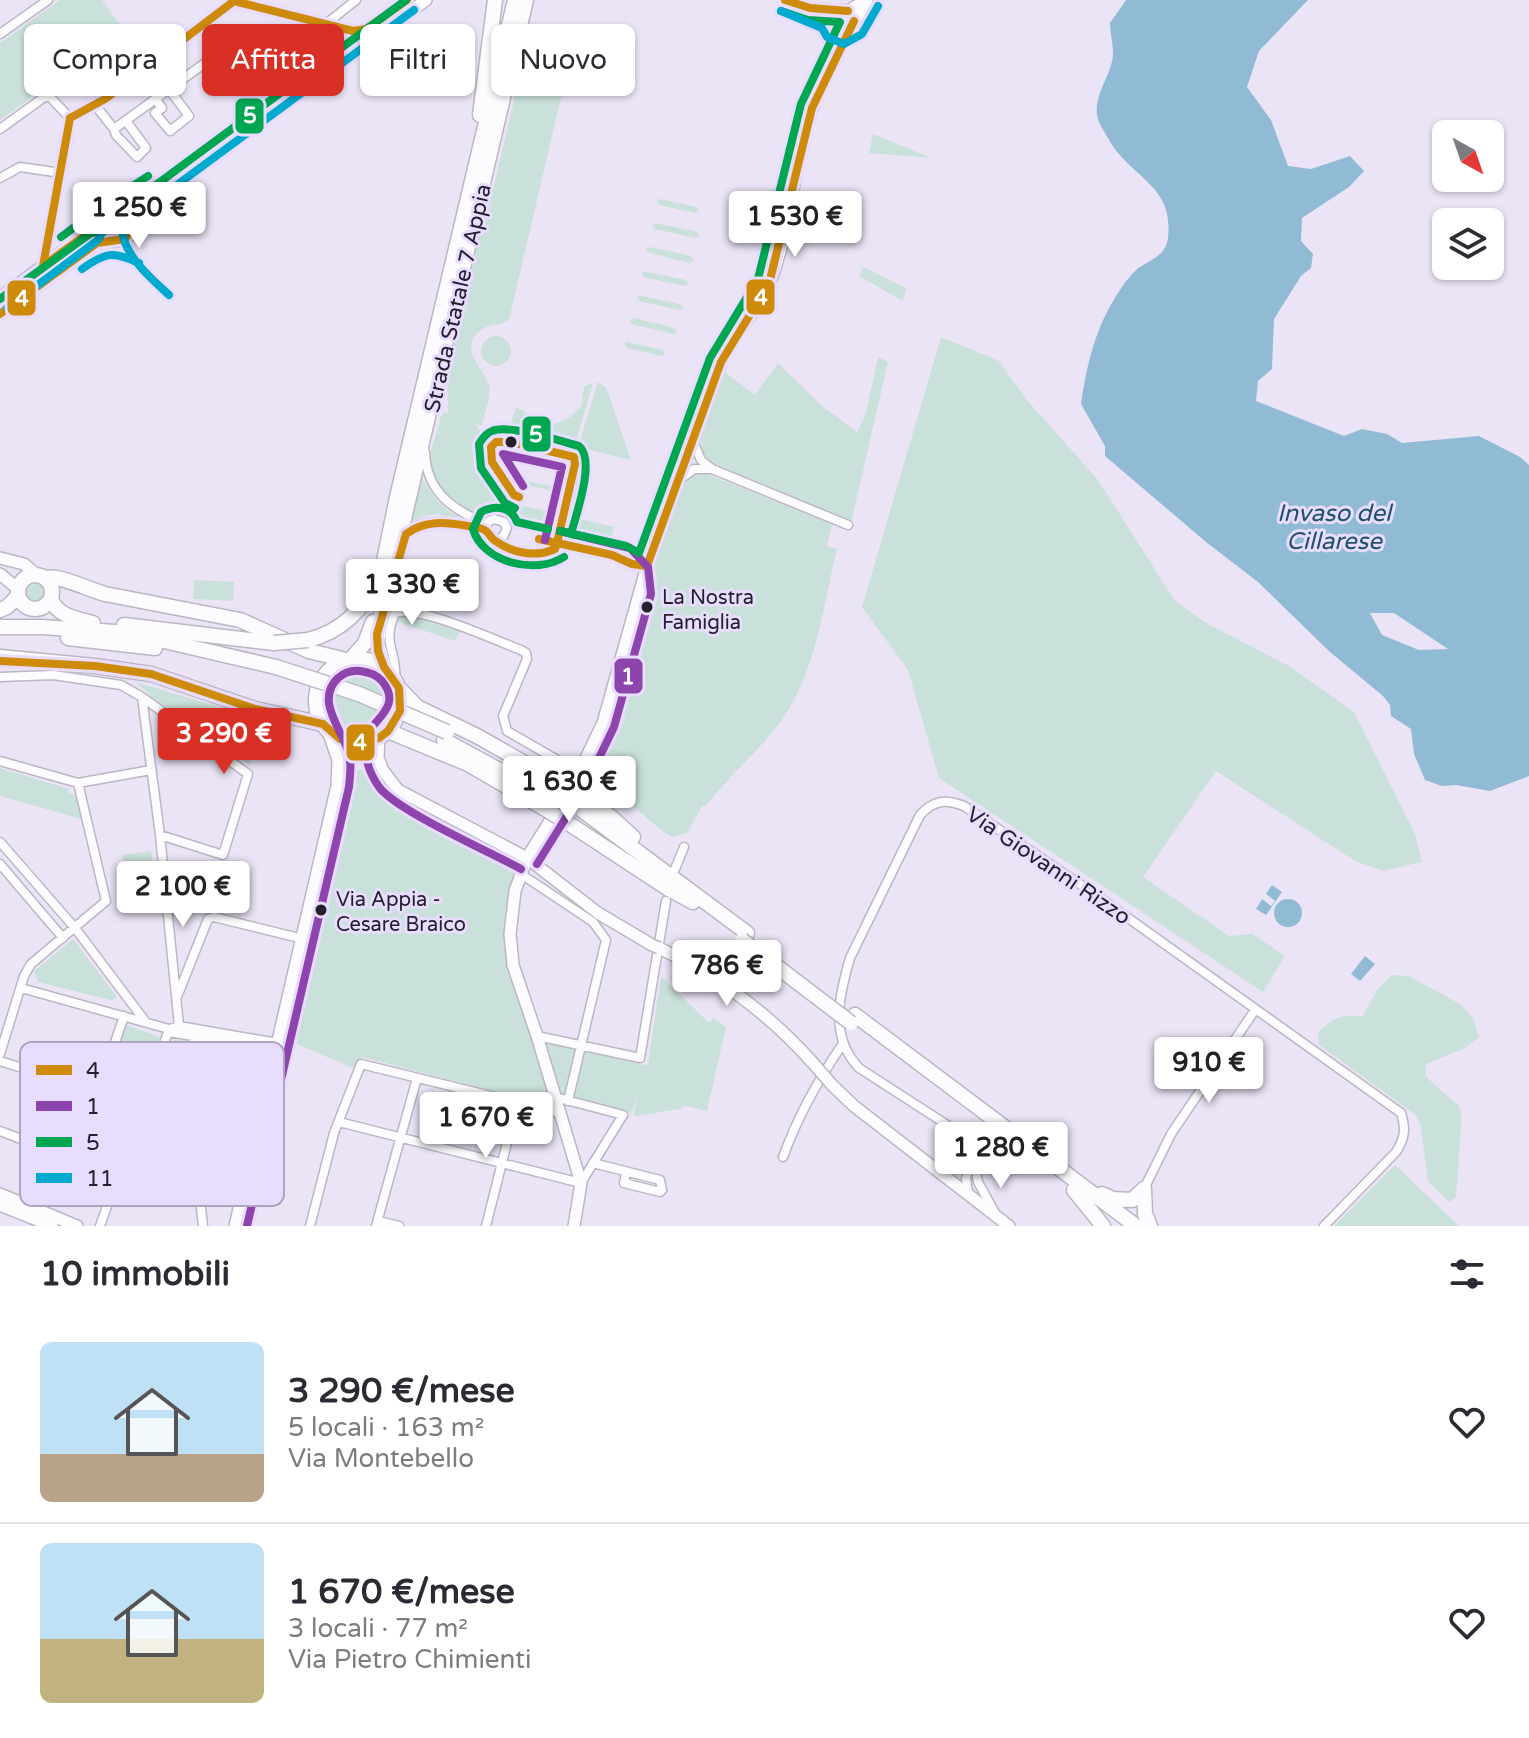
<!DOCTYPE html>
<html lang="it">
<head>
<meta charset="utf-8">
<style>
	:root { --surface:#fff; --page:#f2f2f3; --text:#2b2b33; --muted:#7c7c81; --line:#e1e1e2; --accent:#d93025 }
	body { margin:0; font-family:"Varela Round",sans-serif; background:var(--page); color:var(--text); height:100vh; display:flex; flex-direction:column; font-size:30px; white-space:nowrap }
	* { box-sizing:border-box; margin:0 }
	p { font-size:26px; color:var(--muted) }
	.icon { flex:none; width:44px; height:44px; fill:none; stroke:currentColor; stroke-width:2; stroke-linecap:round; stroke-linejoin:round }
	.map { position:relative; height:1226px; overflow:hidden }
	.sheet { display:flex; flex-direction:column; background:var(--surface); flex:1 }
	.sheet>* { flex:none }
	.guide { position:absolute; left:24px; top:24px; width:800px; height:72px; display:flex; gap:16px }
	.needle { width:52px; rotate:140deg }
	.controls { position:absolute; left:1432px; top:120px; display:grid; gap:16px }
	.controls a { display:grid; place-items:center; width:72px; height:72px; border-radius:12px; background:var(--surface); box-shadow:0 2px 6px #0004; font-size:40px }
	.price { position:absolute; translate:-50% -68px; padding:0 18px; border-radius:8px; background:#fff; color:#222; font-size:26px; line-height:52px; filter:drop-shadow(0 2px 4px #0008) }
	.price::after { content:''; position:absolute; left:50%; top:48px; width:24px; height:18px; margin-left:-12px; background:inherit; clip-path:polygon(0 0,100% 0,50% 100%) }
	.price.selected { background:var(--accent); color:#fff }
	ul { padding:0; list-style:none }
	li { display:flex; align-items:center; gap:24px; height:200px; padding:0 40px }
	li+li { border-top:2px solid var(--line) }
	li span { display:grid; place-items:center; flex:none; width:224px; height:160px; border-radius:12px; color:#555 }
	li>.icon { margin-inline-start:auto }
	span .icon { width:96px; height:96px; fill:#fffc; stroke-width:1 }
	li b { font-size:34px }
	h2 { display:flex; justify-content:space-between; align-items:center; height:96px; padding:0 40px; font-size:34px }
	.tag { padding:0 28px; border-radius:12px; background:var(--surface); box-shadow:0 2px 6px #0004; font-size:28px; line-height:72px }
	.tag.selected { background:var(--accent); color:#fff }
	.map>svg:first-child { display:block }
	.green { fill:#c9e1da }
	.water { fill:#91bbd5; fill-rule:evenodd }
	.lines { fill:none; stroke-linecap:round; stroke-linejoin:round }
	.street-casing { stroke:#bbb6c4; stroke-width:11 }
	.secondary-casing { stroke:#bbb6c4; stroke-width:14 }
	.highway-casing { stroke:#bbb6c4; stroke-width:17 }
	.street { stroke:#fcfbfe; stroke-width:8 }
	.secondary { stroke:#fcfbfe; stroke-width:11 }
	.highway { stroke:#fcfbfe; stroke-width:14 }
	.secondary-bridge-casing { stroke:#bbb6c4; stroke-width:14; stroke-linecap:butt }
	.highway-bridge-casing { stroke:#bbb6c4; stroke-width:17; stroke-linecap:butt }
	.secondary-bridge { stroke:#fcfbfe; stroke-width:11 }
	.highway-bridge { stroke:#fcfbfe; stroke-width:14 }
	.bus-1-casing { stroke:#e8dcff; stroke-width:14 }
	.bus-2-casing { stroke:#e8dcff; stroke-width:14 }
	.bus-3-casing { stroke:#e8dcff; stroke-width:14 }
	.bus-4-casing { stroke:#e8dcff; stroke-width:14 }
	.bus-1 { stroke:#cd8b09; stroke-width:8 }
	.bus-2 { stroke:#8e44ad; stroke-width:8 }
	.bus-3 { stroke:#00a651; stroke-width:8 }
	.bus-4 { stroke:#00a9ce; stroke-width:8 }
	.bus-dot { fill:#24202d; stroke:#e8dcff; stroke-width:3 }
	.labels { text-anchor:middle; stroke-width:6; stroke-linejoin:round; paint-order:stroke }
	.bus-label { font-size:20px; fill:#24202d; stroke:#e8dcff; text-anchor:start }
	.street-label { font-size:22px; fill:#24202d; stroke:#e8dcff }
	.water-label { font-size:24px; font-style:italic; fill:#205268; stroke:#e8dcff }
	.key { fill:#e8dcff; stroke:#ada4c0; stroke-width:2 }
	.key-label { font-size:22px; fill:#24202d }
	.line-badge { stroke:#e8dcff; stroke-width:3 }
	.badge-label { font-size:22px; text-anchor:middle; font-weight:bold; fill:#fff }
</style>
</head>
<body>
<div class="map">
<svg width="1529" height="1226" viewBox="0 0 1529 1226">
	<rect width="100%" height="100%" fill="#ebe4f7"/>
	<path class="green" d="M 60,0 L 102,0 L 124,30 L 94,52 L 99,59 L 78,73 L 73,68 L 0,120 L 0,43 Z
		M 538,85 L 563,89 L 509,320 C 501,326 489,323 480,331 C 457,351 485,367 489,387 C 491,399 484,414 482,425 L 475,424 L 481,432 C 479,443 477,453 481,464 C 487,484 508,497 486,514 C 461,520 431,486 429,462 C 429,448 439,433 440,418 L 444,412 L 448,413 L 447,375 L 486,209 L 490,207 L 487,205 L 495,182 L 517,87 Z
		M 873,134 L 931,158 L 869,153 Z
		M 661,199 L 696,207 L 699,211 L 695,213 L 659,205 L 657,201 Z
		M102 222a13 13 0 1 1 26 0a13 13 0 1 1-26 0Z
		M 656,223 L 697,232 L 699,236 L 695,238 L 654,229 L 652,225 Z
		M 650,247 L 691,256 L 694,260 L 690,263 L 649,253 L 646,249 Z
		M 863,267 L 906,288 L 903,301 L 859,276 Z
		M 642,271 L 686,280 L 688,284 L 684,286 L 643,277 Z
		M 637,295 L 680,304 L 683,308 L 679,310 L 638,301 Z
		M 634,318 L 675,328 L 677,332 L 673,334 L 631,324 L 630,320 Z
		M481 351a15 15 0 1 1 30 0a15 15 0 1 1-30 0Z
		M 941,337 L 999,361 L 1026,399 L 1098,480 L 1175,601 L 1206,623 L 1289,666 L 1354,712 L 1415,834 L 1422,862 L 1383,871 L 1355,861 L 1216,771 L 1143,877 L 1229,936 L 1252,934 L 1285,956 L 1263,992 L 939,778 L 908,670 L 862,607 Z
		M 628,342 L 663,350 L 665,355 L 662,356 L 627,348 L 624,344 Z
		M 878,357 L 888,362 L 851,523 L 716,466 C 707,458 700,451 701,438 L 725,372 L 755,395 L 778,363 L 822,406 L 857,432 L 866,413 Z
		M 598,382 L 606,387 L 631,460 L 578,447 Z
		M 593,383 L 575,445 L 508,431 L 516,408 C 526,410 530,418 539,422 C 556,429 572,418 582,405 L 584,386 Z
		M 502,452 L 564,466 L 566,470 L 563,472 L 500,457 L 498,454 Z
		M 697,472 L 707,474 L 832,524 L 827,546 L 837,549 C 823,605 817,669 783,718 C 761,750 730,774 706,806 L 702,806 L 687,833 L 673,837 L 662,831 L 620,795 L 588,772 L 611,725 L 651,576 L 684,485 L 689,476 Z
		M 421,475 C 430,496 445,510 464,521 C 443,514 428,511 409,523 Z
		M 513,478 L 559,488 L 561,492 L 514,483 Z
		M 506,502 L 554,513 L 549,535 L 520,529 L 509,521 L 505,514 Z
		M 571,517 L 614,527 L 611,539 L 601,548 L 565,540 Z
		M 194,580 L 234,582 L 233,601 L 193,599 Z
		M23 592a12 12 0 1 1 24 0a12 12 0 1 1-24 0Z
		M 398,614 L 425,617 L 460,631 L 455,641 L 395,621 Z
		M324 701a35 35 0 1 1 70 0a35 35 0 1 1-70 0Z
		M 136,682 L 263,720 L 250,765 L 157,701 Z
		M 0,768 L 69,789 L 68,793 L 76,795 L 82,819 L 0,796 Z
		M 365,769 C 373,778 381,790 390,798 C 422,824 492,837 514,873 C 507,908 502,933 509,969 L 552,1106 L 362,1057 L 355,1069 L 287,1040 L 346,783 L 355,770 Z
		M 151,851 L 153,869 L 124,873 L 122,855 Z
		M 73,939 L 116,996 L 116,999 L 110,1000 L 38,982 L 34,971 Z
		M 1391,975 L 1409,976 L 1460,1004 L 1473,1018 L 1479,1037 L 1465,1048 L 1426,1064 L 1425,1076 L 1459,1106 L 1462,1116 L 1456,1197 L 1449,1202 L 1428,1181 L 1421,1127 L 1416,1115 L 1319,1045 L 1318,1032 C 1335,1018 1339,1013 1362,1017 L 1378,989 Z
		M 661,976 L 709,1023 L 713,1018 L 726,1027 L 707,1111 L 683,1105 L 681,1109 L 635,1116 L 634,1112 L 639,1097 L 631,1113 L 574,1098 L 585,1051 L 644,1065 L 648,1064 Z
		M 126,1025 L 160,1037 L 138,1099 L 105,1088 Z
		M 174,1039 L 189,1042 L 181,1069 L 166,1064 Z
		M 542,1041 L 576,1049 L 566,1096 L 559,1093 Z
		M 1395,1165 L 1459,1226 L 1334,1226 Z"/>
	<path class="water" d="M 1126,0 L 1308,0 L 1259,51 L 1247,87 L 1271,120 L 1288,166 L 1311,169 L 1350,156 L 1364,171 L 1349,187 L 1302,218 L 1301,241 L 1313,254 L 1311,268 L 1301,276 L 1274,319 L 1272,369 L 1258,381 L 1256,401 L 1344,436 L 1362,429 L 1387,434 L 1402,443 L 1479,436 L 1520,457 L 1529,465 L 1529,776 L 1490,791 L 1456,785 L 1442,786 L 1425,780 L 1414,754 L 1411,729 L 1391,716 L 1390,705 L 1383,696 L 1330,652 L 1258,582 L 1206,542 L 1105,456 L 1105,446 L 1081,404 C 1087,363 1096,325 1120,290 C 1125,282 1133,272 1140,267 C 1152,259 1166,255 1168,238 C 1173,192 1144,183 1118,153 C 1112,146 1107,136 1102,128 C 1088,105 1105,86 1111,65 C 1116,51 1110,37 1110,23 ZM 1370,613 L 1394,613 L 1448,649 L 1419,650 L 1382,635 Z
		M 1272,885 L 1282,892 L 1266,915 L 1256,909 L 1262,899 L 1271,906 L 1275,901 L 1266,894 Z
		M1274 913a14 14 0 1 1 28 0a14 14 0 1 1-28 0Z
		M 1365,956 L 1375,964 L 1360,981 L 1351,974 Z"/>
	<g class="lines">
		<g class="street-casing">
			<path id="street" d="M 231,0 L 337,28 L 353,31 L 365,30
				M 326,24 L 356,0
				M 326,24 L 333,43 L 331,55
				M 0,34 L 48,0
				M 155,99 L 162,108 L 155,113 L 170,131 L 189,116 L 169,89
				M 95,105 L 114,129 L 205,63 L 216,77
				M 70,118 L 105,99 L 234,1
				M 0,129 L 43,98 L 49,96 L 70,118
				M 114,129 L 116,135 L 137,157 L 146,148 L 126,121
				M 0,178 L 20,167 L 61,173
				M 43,266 L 70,118
				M 693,441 L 701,460 L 712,469
				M 425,452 C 426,491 452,510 487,524
				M 679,480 L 694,469 L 712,469 L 848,525
				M 405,538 C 418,511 461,526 485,529 L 488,536 L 494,540 L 503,537 L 507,528 L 504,522 L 494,519 L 489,521 L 485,529
				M 0,677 L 53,675 L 121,685 L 142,697 L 248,774 L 223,855 L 160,835
				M 395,680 C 398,651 381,645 395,613 C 420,605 494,640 521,650 L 526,653 L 527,659 L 503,716 L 507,731 L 580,773
				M 142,697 L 160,835 L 179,1026
				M 0,761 L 78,783 L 151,770
				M 0,842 L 75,928 L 145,1021
				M 0,864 L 63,938
				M 675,869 L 684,847
				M 521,874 L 593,922 L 606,940 L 568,1101
				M 21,988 L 169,1029 L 179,1026 L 278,1043
				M 177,997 L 208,919 L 214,917 L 303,939
				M 196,1029 L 186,1074 L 203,1226
				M 169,1032 L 276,1050
				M 537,1036 L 640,1058 L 666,901
				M 0,1054 L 24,976 L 31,964 L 106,901 L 78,783
				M 0,1061 L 144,1106
				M 159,1063 L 186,1074
				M 98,1092 L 124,1016
				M 339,1122 L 581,1183 L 623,1115 L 555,1097
				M 0,1131 L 118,1176
				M 783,1157 C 798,1116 818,1080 842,1045
				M 593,1163 L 660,1180 L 662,1190 L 660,1192 L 624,1183 L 626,1173
				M 1144,1189 L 1171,1134 L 1255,1010
				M 968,1194 L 966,1178 L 973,1153
				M 995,1213 L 978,1182 L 969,1139 L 859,1068 C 829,1036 839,996 850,958 L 920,815 C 934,800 945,799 964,806 L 1096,895 L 1401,1113 C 1406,1129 1405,1138 1396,1152 L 1324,1226
				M 378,1221 L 399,1226
				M 100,1226 L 169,1029
				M 310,1226 L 334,1133 L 361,1064 L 560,1113
				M 376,1226 L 417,1078
				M 486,1226 L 517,1103"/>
		</g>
		<g class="secondary-casing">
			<path id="secondary" d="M 785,0 L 832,19 L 839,51
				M 818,9 L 848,11 L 866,0
				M 134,222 L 144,209 L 426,0
				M 0,298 L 90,231 C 109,192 102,211 136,200 L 407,0
				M 0,314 L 97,243 L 119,241 L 130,235 L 134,223 L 133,217 L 123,205
				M 0,558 L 24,564 L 37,575
				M 0,574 L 18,589
				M 379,738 L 378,758 L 381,765
				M 362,743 L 398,790 L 527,858 L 598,913 L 652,945
				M 342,775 L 347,761 L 357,743
				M 659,948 C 718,976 769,1014 812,1062
				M 833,1086 L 854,1106 L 1009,1226
				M 0,1194 L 77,1226
				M 0,1205 L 52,1226
				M 235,1226 L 337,786 L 338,760 L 328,731
				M 574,1226 L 581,1183 L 537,1036 L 513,965 L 510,934 L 515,891 L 527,858 L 575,781 L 603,723 L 647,566 L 721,362 C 735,332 760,308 772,277 C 789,230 793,176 806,127 C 819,82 844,40 867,0"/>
		</g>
		<g class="highway-casing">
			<path id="highway" d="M 480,115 L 495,0
				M18 592a17 17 0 1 1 34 0a17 17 0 1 1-34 0Z
				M 46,578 C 61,575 87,589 105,594 L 240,620 L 309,651 L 346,660
				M 378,590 L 397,497 L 515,0
				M 51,599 C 57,616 77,619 93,623
				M 0,610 L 7,607 L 18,596
				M 124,625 L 274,643
				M 0,627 L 42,627 L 130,633 L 276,667
				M 68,638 L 155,648
				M 308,640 C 340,632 365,610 375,579
				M 0,657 L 95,666 L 151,674 L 255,709 L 323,724
				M316 701a42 42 0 1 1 84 0a42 42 0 1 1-84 0Z
				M 351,659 L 365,643 L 373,622
				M 384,667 L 377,643 L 380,621 L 526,0
				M 399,688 L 417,707 L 477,736 L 563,785
				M 388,731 L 468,764 L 547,810
				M 444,740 L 521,782
				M 513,767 L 557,794
				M 581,796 L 611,817 L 633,837
				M 575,805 L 747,933
				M 565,821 L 667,888 L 693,902
				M 855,1015 L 1136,1226
				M 1144,1189 L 1145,1214 L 1150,1226
				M 1074,1190 L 1103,1226
				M 1102,1194 L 1113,1199 L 1132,1200 L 1144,1189"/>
		</g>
		<use href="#street" class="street"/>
		<use href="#secondary" class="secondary"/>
		<use href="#highway" class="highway"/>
		<g class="secondary-bridge-casing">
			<path id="secondary-bridge" d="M 652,945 L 659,948
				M 812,1062 L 833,1086"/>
		</g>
		<g class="highway-bridge-casing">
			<path id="highway-bridge" d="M 274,643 L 308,640
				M 276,667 L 359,694 L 447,732
				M 563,785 L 581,796
				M 557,794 L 575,805
				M 547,810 L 565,821
				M 742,940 L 851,1023"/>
		</g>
		<use href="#secondary-bridge" class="secondary-bridge"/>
		<use href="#highway-bridge" class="highway-bridge"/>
		<g class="bus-1-casing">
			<path id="bus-1" d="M 785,0 L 810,8 L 848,11
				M 234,1 L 353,31 L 366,29 L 407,0
				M 70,118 L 105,99 L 234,1
				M 43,266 L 70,118
				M 0,314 L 97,243 L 125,239 L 133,226 L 131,212 L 117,203 L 106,206 L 87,234 L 43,266
				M 539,539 L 612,555 L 632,564 L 647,566
				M 647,566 L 721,362 L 769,284 L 812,108 L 854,21
				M 0,661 L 95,666 L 151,674 L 255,709 L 323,724 L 340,739 L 362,743 L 379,738 L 388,731 L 400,711 L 399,688 L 384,667 L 378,651 L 377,634 L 406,534 C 425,520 445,522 468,526 C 473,527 482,527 486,531 C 489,533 491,538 494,540 C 512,553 535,558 555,549 L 557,543 L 575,464 L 574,457 L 511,442 L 496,442 L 491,447 L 492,462 L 514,495 L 519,497"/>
		</g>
		<g class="bus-2-casing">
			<path id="bus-2" d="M 523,486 L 503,454 L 562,467 L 545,540
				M 537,864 L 585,787 L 614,727 L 651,594 L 648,567 L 630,548 L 560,531
				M 247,1226 L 349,787 C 350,775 352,763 348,751 C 341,728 315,700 338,678 C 344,673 352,670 360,671 C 368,672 377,675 382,681 C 403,706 373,720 368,734 C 361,751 369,773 379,787 C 397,811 490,852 521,869"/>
		</g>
		<g class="bus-3-casing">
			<path id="bus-3" d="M 61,237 L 80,223 L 87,208 L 98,195 L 123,192 L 148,176
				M 0,299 L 91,233 L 118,228 L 137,199 L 406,0
				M 515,508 L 505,503 L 481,468 L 479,444 C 482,439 486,433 492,431 C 510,424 560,441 579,446 C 596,460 576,514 571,534 L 576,535
				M 548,529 L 517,522 C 511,506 495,505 481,512 L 473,529 C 483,563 536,575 564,557
				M 560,531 L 626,546 L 639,553 L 710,358 L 758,279 L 801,104 L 840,22 L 808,20 L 781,11"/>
		</g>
		<g class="bus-4-casing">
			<path id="bus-4" d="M 781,11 L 822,28 L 827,37 L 844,44 L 862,34 L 878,6
				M 115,214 C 123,223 121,234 126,245 C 135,265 153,280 169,295
				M 82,269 C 106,252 113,251 139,263
				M 7,308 L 98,240 L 112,216 L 143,210 L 414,10"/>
		</g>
		<use href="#bus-1" class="bus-1"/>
		<use href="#bus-2" class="bus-2"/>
		<use href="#bus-3" class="bus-3"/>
		<use href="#bus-4" class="bus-4"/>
	</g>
	<g class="bus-dot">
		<circle cx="511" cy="442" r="7"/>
		<circle cx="647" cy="607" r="7"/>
		<circle cx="321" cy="910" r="7"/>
	</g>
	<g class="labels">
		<g class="bus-label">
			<text x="662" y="604">La Nostra<tspan x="662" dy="25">Famiglia</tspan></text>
			<text x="336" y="906">Via Appia -<tspan x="336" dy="25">Cesare Braico</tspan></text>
		</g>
		<g class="street-label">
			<text transform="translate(457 298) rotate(-77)" y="8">Strada Statale 7 Appia</text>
			<text transform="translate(1049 865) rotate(34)" y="8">Via Giovanni Rizzo</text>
		</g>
		<g class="water-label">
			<text x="1334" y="521">Invaso del<tspan x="1334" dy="28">Cillarese</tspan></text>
		</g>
	</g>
	<rect x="20" y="1042" width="264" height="164" rx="12" class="key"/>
	<rect x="36" y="1065" width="36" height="10" fill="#cd8b09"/>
	<rect x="36" y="1101" width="36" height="10" fill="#8e44ad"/>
	<rect x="36" y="1137" width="36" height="10" fill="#00a651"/>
	<rect x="36" y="1173" width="36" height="10" fill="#00a9ce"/>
	<g class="key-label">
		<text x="86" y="1078">4</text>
		<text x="86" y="1114">1</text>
		<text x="86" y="1150">5</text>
		<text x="86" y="1186">11</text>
	</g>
	<g class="line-badge">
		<rect x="234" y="97" width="31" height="38" rx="8" fill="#00a651"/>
		<rect x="745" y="278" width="31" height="38" rx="8" fill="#cd8b09"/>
		<rect x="6" y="279" width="31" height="38" rx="8" fill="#cd8b09"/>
		<rect x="521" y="415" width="31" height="38" rx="8" fill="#00a651"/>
		<rect x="613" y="657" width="31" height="38" rx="8" fill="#8e44ad"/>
		<rect x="345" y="723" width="31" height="39" rx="8" fill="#cd8b09"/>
	</g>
	<g class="badge-label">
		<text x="250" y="123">5</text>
		<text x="761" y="305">4</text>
		<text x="22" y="306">4</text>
		<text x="536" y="442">5</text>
		<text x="628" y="684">1</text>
		<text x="360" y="750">4</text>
	</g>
</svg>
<div class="controls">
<a><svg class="needle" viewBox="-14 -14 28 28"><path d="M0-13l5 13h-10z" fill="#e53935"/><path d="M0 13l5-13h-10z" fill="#7c7c81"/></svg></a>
<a><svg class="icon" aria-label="layers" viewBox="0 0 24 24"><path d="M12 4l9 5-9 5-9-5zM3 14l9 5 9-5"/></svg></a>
</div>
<b class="price" style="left:139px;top:250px">1 250 €</b>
<b class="price" style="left:795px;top:259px">1 530 €</b>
<b class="price" style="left:412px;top:627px">1 330 €</b>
<b class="price selected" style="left:224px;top:776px">3 290 €</b>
<b class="price" style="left:569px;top:824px">1 630 €</b>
<b class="price" style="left:183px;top:929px">2 100 €</b>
<b class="price" style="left:727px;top:1008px">786 €</b>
<b class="price" style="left:1209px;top:1105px">910 €</b>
<b class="price" style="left:486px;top:1160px">1 670 €</b>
<b class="price" style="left:1001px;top:1190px">1 280 €</b>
<div class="guide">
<a class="tag">Compra</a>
<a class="tag selected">Affitta</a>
<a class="tag">Filtri</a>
<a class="tag">Nuovo</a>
</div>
</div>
<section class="sheet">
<h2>10 immobili<svg class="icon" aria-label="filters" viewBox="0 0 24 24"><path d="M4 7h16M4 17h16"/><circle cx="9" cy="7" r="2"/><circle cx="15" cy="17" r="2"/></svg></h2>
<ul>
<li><span style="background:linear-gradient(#bfe0f5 70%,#b9a48a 0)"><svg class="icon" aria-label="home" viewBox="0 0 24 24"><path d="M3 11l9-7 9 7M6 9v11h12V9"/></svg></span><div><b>3 290 €/mese</b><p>5 locali · 163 m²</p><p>Via Montebello</p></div><svg class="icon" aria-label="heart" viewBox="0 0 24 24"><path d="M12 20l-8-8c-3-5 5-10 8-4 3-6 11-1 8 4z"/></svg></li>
<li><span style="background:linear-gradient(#bfe0f5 60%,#c2b280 0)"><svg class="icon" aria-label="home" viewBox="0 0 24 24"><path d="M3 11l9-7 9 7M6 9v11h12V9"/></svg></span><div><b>1 670 €/mese</b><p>3 locali · 77 m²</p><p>Via Pietro Chimienti</p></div><svg class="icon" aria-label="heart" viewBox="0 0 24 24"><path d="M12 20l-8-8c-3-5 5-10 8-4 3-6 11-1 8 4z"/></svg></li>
</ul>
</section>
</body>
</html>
